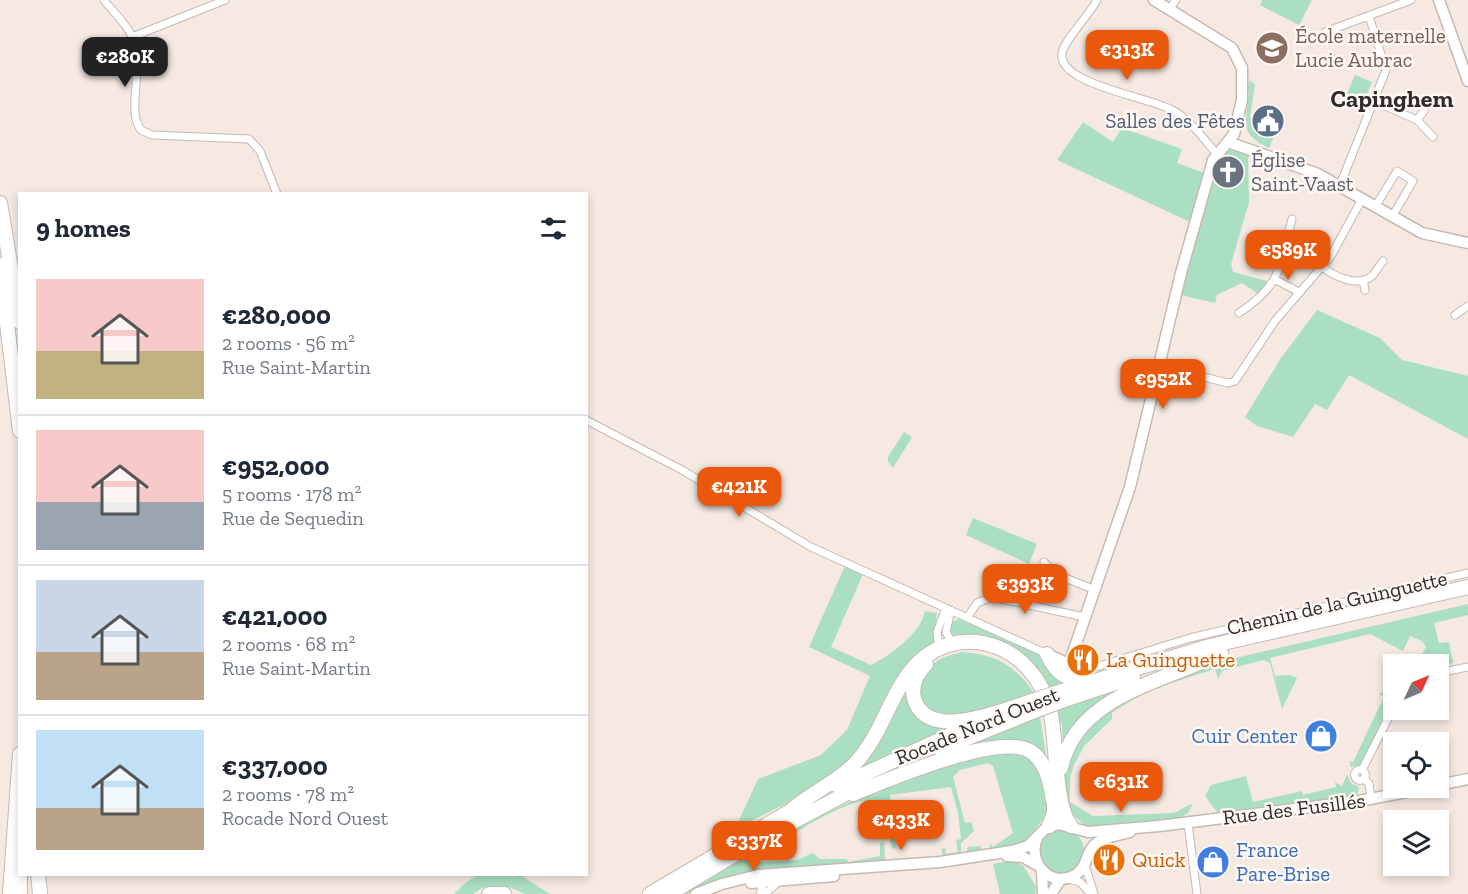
<!DOCTYPE html>
<html lang="en">
<head>
<meta charset="utf-8">
<style>
	:root { --surface:#fff; --page:#f2f2f3; --text:#1f2937; --muted:#747a83; --line:#e0e1e3; --accent:#ea580c }
	body { margin:0; font-family:"Zilla Slab",serif; background:var(--page); color:var(--text); height:100vh; display:flex; flex-direction:column; font-size:22px; white-space:nowrap }
	* { box-sizing:border-box; margin:0 }
	p { font-size:20px; color:var(--muted) }
	.icon { flex:none; width:33px; height:33px; fill:none; stroke:currentColor; stroke-width:2; stroke-linecap:round; stroke-linejoin:round }
	.map { position:relative; flex:1; overflow:hidden }
	.drawer { position:absolute; left:18px; top:192px; width:570px; height:684px; display:flex; flex-direction:column; background:var(--surface); border-radius:0px; box-shadow:0 3px 9px #0003 }
	.drawer>* { flex:none }
	.needle { width:39px; rotate:46deg }
	.fabs { position:absolute; left:1383px; top:654px; display:grid; gap:12px }
	.fabs a { display:grid; place-items:center; width:66px; height:66px; border-radius:0px; background:var(--surface); box-shadow:0 3px 9px #0003; font-size:30px }
	.price { position:absolute; translate:-50% -51px; padding:0 14px; border-radius:12px; background:var(--accent); color:#fff; font-size:20px; line-height:39px; filter:drop-shadow(0 2px 3px #0008) }
	.price::after { content:''; position:absolute; left:50%; top:36px; width:18px; height:14px; margin-left:-9px; background:inherit; clip-path:polygon(0 0,100% 0,50% 100%) }
	.price.selected { background:#222; color:#fff }
	ul { padding:0; list-style:none }
	li { display:flex; align-items:center; gap:18px; height:150px; padding:0 18px }
	li+li { border-top:2px solid var(--line) }
	li span { display:grid; place-items:center; flex:none; width:168px; height:120px; border-radius:0px; color:#555 }
	li>.icon { margin-inline-start:auto }
	span .icon { width:72px; height:72px; fill:#fffc; stroke-width:1 }
	li b { font-size:26px }
	h2 { display:flex; justify-content:space-between; align-items:center; height:72px; padding:0 18px; font-size:26px }
	.map>svg:first-child { display:block }
	.green { fill:#aadfc1 }
	.lines { fill:none; stroke-linecap:round; stroke-linejoin:round }
	.street-casing { stroke:#c5b9b3; stroke-width:9 }
	.secondary-casing { stroke:#c5b9b3; stroke-width:13 }
	.primary-casing { stroke:#c5b9b3; stroke-width:13 }
	.highway-casing { stroke:#c5b9b3; stroke-width:16 }
	.street { stroke:#fff; stroke-width:7 }
	.secondary { stroke:#fff; stroke-width:10 }
	.primary { stroke:#fff; stroke-width:10 }
	.highway { stroke:#fff; stroke-width:14 }
	.highway-bridge-casing { stroke:#c5b9b3; stroke-width:16; stroke-linecap:butt }
	.highway-bridge { stroke:#fff; stroke-width:14 }
	.labels { text-anchor:middle; stroke-width:5; stroke-linejoin:round; paint-order:stroke }
	.education-label { font-size:21px; fill:#785e54; stroke:#fff7f3; text-anchor:start }
	.service-label { font-size:21px; fill:#4e5e75; stroke:#fff7f3; text-anchor:end }
	.worship-label { font-size:21px; fill:#5b616d; stroke:#fff7f3; text-anchor:start }
	.street-label { font-size:21px; fill:#2f2b28; stroke:#fff7f3 }
	.food-label { font-size:21px; fill:#c56008; stroke:#fff7f3; text-anchor:start }
	.shop-label { font-size:21px; fill:#366cbe; stroke:#fff7f3; text-anchor:end }
	.quarter-label { font-size:24px; font-weight:bold; fill:#2f2b28; stroke:#fff7f3 }
</style>
</head>
<body>
<div class="map">
<svg width="1468" height="894" viewBox="0 0 1468 894">
	<rect width="100%" height="100%" fill="#f5e9e2"/>
	<path class="green" d="M 1262,0 L 1312,0 L 1299,25 L 1260,5 Z
		M 1355,75 L 1372,82 L 1361,108 L 1344,101 Z
		M 1250,80 L 1255,85 L 1250,117 L 1254,119 L 1260,108 L 1254,123 L 1275,134 L 1269,148 C 1239,135 1246,121 1249,93 L 1247,89 Z
		M 1083,122 L 1113,142 L 1122,128 L 1182,149 L 1177,163 L 1204,173 L 1190,222 L 1057,160 Z
		M 1225,149 L 1248,153 L 1249,202 L 1231,264 L 1233,272 L 1271,282 L 1260,295 L 1242,283 L 1217,295 L 1215,303 L 1181,295 L 1214,174 Z
		M 1317,310 L 1380,338 L 1402,360 L 1468,376 L 1468,439 L 1349,375 L 1327,410 L 1315,404 L 1293,437 L 1257,426 L 1245,417 L 1281,358 Z
		M 904,432 L 912,437 L 893,468 L 888,462 L 888,457 Z
		M 973,518 L 1037,544 L 1029,564 L 966,535 Z
		M 845,566 L 863,574 L 831,647 L 871,665 C 891,655 921,633 925,611 L 937,613 L 933,645 C 918,657 903,668 893,684 C 877,709 870,738 850,760 C 826,788 769,811 735,829 L 758,779 L 821,755 L 847,730 L 870,676 L 809,647 Z
		M 1468,604 L 1468,615 L 1434,623 L 1439,643 L 1449,642 L 1453,663 L 1439,666 L 1417,664 L 1426,647 L 1422,641 L 1410,636 L 1403,651 L 1370,634 L 1270,658 L 1275,676 L 1290,675 L 1297,678 L 1282,709 L 1270,663 L 1263,660 L 1222,671 L 1218,679 L 1215,669 C 1180,680 1142,691 1112,713 L 1112,719 L 1084,746 L 1074,765 L 1070,778 L 1070,802 L 1093,816 L 1174,813 L 1193,803 L 1189,812 L 1181,818 L 1088,828 L 1067,810 L 1064,779 L 1071,751 L 1091,720 L 1126,699 L 1214,663 Z
		M 959,619 L 1045,656 L 1072,681 L 1047,688 L 1027,660 L 956,638 L 950,630 L 951,622 Z
		M 962,652 C 996,655 1014,664 1034,693 C 1011,702 984,716 959,717 C 918,720 905,681 940,659 C 946,656 955,654 962,652 Z
		M 920,664 L 917,710 L 958,724 L 849,776 Z
		M 1140,681 L 1063,747 L 1062,726 L 1056,710 Z
		M 1387,689 L 1393,693 L 1392,702 L 1361,765 L 1351,767 L 1349,761 L 1353,762 L 1384,697 L 1379,694 Z
		M 1040,716 L 1048,768 L 1031,748 L 939,755 Z
		M 1016,751 L 1031,758 L 1043,776 L 1048,806 L 1046,816 L 1028,838 L 1018,845 L 966,853 L 968,847 L 980,846 L 982,850 L 990,849 L 990,843 L 993,847 L 1013,833 L 993,766 L 988,763 L 960,770 L 953,777 L 965,823 L 971,822 L 974,831 L 961,843 L 961,854 L 944,858 L 941,849 L 945,848 L 946,854 L 958,852 L 956,840 L 961,839 L 958,813 L 951,787 L 890,795 L 896,848 L 892,849 L 884,812 L 879,806 L 879,802 C 852,791 778,844 753,860 L 754,863 L 797,860 L 813,853 L 820,859 L 847,859 L 848,862 L 880,856 L 880,843 L 884,842 L 885,862 L 757,869 L 719,879 L 687,894 L 680,894 C 784,831 894,769 1016,751 Z
		M 1347,775 L 1351,783 L 1359,787 L 1357,796 L 1217,812 L 1205,796 L 1211,785 L 1246,776 L 1253,802 L 1302,791 L 1303,795 L 1336,787 L 1335,782 L 1342,786 Z
		M1040 851a22 22 0 1 1 44 0a22 22 0 1 1-44 0Z
		M 1013,860 L 1023,866 L 1036,886 L 1035,894 L 1000,894 L 993,864 Z
		M 479,874 L 520,875 L 550,894 L 525,894 L 509,887 L 494,886 L 482,888 L 473,894 L 454,894 L 465,883 Z"/>
	<g class="lines">
		<g class="street-casing">
			<path id="street" d="M 104,0 C 114,13 129,26 134,42 C 144,68 126,111 141,130 L 152,135 L 249,139 L 260,151 L 277,194
				M 1097,0 C 1089,16 1064,40 1062,53 C 1057,85 1152,97 1174,111 C 1191,121 1203,138 1216,153
				M 1169,9 L 1176,0
				M 1325,32 L 1411,0
				M 132,37 L 225,0
				M 1374,101 L 1417,120 L 1424,111
				M 1417,120 L 1433,137
				M 1340,185 L 1386,70 L 1369,16
				M 1375,207 L 1397,171 L 1413,181 L 1392,217
				M 1322,267 C 1334,276 1358,288 1372,276 C 1376,272 1379,266 1383,261
				M 1276,280 L 1299,292
				M 1363,280 L 1365,290
				M 1239,313 C 1282,285 1280,266 1292,219
				M 1455,315 L 1468,306
				M 1159,366 L 1228,383 L 1235,381 L 1275,321 L 1331,256 L 1362,199
				M 586,420 L 682,470 L 811,547 L 1047,654
				M 1044,562 L 1055,574 L 1093,589
				M 951,610 L 946,632 L 950,639 L 957,642
				M 967,618 L 977,603 L 992,597 L 1084,617
				M 939,648 L 937,632 L 946,608
				M 1069,664 L 1086,670 L 1190,638 L 1468,573
				M 1438,673 L 1468,667
				M1354.5 775a5.5 5.5 0 1 1 11 0a5.5 5.5 0 1 1-11 0Z
				M 1362,770 L 1394,707
				M 1364,778 L 1369,784 L 1371,799
				M 1188,823 L 1197,894
				M 1085,865 L 1094,894
				M 1069,879 L 1080,882 L 1091,894
				M 760,894 L 764,880
				M 765,894 L 778,882"/>
		</g>
		<g class="secondary-casing">
			<path id="secondary" d="M 1228,142 L 1318,174 L 1422,233 L 1468,243
				M 1047,654 L 1069,664 L 1130,487 L 1181,273 L 1213,160 L 1234,134 L 1242,100 L 1242,68 L 1232,48 L 1154,0
				M 1438,785 L 1468,779
				M 1037,838 C 1027,862 1050,889 1075,875 C 1089,867 1085,850 1098,842 C 1108,836 1119,835 1130,832
				M 1007,856 L 1023,857 L 1037,865
				M 1042,871 L 1043,894
				M 751,883 L 834,876
				M 696,894 L 722,884 L 758,875 L 940,862 L 1012,851 L 1028,846 L 1046,828 L 1058,824 L 1088,832 L 1159,826 L 1359,801 L 1428,788
				M 1051,894 L 1061,879"/>
		</g>
		<g class="primary-casing">
			<path id="primary" d="M 1439,0 L 1468,81"/>
		</g>
		<g class="highway-casing">
			<path id="highway" d="M 0,203 L 20,322
				M 0,265 L 20,431
				M 1047,654 C 1056,673 1065,681 1086,677
				M 926,664 C 917,673 911,685 914,698 C 926,743 1000,711 1029,702
				M 1062,691 L 1210,646 L 1468,587
				M 1067,699 L 1133,677
				M 940,749 L 1032,712
				M 1061,768 C 1076,695 1164,682 1221,653
				M 838,786 L 977,723
				M 853,794 C 887,780 998,732 1030,751 C 1046,761 1050,782 1053,800
				M 790,811 C 812,792 839,782 858,760 C 891,723 895,661 948,645 C 965,640 981,641 997,647 C 1023,657 1041,680 1049,706 C 1058,737 1053,805 1071,826
				M 1049,826 L 1054,813 L 1054,796
				M 38,874 L 40,894
				M 10,894 L 20,754
				M 20,894 L 20,874
				M 489,894 L 504,894
				M 650,894 L 797,807
				M 669,894 L 761,839 L 860,786"/>
		</g>
		<use href="#street" class="street"/>
		<use href="#secondary" class="secondary"/>
		<use href="#primary" class="primary"/>
		<use href="#highway" class="highway"/>
		<g class="highway-bridge-casing">
			<path id="highway-bridge" d="M 1029,702 L 1062,691
				M 1032,712 L 1067,699"/>
		</g>
		<use href="#highway-bridge" class="highway-bridge"/>
	</g>
	<defs>
		<g id="school-disc" transform="scale(1.725)"><circle r="9.5" fill="#8d6e63" stroke="#fff7f3"/><path d="M0-5L7-2L0 1L-7-2ZM-4 1L0 2.5L4 1V4Q0 6-4 4Z" fill="#fff"/></g>
		<g id="civic-disc" transform="scale(1.725)"><circle r="9.5" fill="#5c6f8a" stroke="#fff7f3"/><path d="M-.6-6.5H3V-4.5H.6V-3L4-1V1h2V6H-6V1h2V-1L-.6-3ZM-1.2 2.5V6h2.4V2.5Z" fill="#fff"/></g>
		<g id="church-disc" transform="scale(1.725)"><circle r="9.5" fill="#6b7280" stroke="#fff7f3"/><path d="M-1.2-6h2.4v3.5h3.3v2.4h-3.3V6h-2.4V-.1h-3.3v-2.4h3.3Z" fill="#fff"/></g>
		<g id="restaurant-disc" transform="scale(1.725)"><circle r="9.5" fill="#e8710a" stroke="#fff7f3"/><path d="M-5-6h1v4h1v-4h1v4h1v-4h1v5L-1.5 .5V6h-2V.5L-5-1ZM5-6V6H3V1.5H1.5Q1.5-4 5-6Z" fill="#fff"/></g>
		<g id="shop-disc" transform="scale(1.725)"><circle r="9.5" fill="#3f7fe0" stroke="#fff7f3"/><path d="M-5-2.5h2.3a2.7 3.5 0 0 1 5.4 0H5L5.5 6h-11ZM-1.5-2.5h3a1.5 2.3 0 0 0-3 0Z" fill="#fff"/></g>
	</defs>
	<g fill-rule="evenodd">
		<use href="#school-disc" x="1272" y="48"/>
		<use href="#civic-disc" x="1268" y="121"/>
		<use href="#church-disc" x="1228" y="172"/>
		<use href="#restaurant-disc" x="1083" y="660"/>
		<use href="#shop-disc" x="1321" y="736"/>
		<use href="#restaurant-disc" x="1109" y="860"/>
		<use href="#shop-disc" x="1213" y="862"/>
	</g>
	<g class="labels">
		<g class="education-label">
			<text x="1295" y="43">École maternelle<tspan x="1295" dy="24">Lucie Aubrac</tspan></text>
		</g>
		<g class="service-label">
			<text x="1245" y="128">Salles des Fêtes</text>
		</g>
		<g class="worship-label">
			<text x="1251" y="167">Église<tspan x="1251" dy="24">Saint-Vaast</tspan></text>
		</g>
		<g class="street-label">
			<text transform="translate(1337 603) rotate(-13)" y="7">Chemin de la Guinguette</text>
			<text transform="translate(977 726) rotate(-22)" y="7">Rocade Nord Ouest</text>
			<text transform="translate(1294 809) rotate(-7)" y="7">Rue des Fusillés</text>
		</g>
		<g class="food-label">
			<text x="1106" y="667">La Guinguette</text>
			<text x="1132" y="867">Quick</text>
		</g>
		<g class="shop-label">
			<text x="1298" y="743">Cuir Center</text>
			<text x="1236" y="857" text-anchor="start">France<tspan x="1236" dy="24">Pare-Brise</tspan></text>
		</g>
		<g class="quarter-label">
			<text x="1392" y="107">Capinghem</text>
		</g>
	</g>
</svg>
<div class="fabs">
<a><svg class="needle" viewBox="-14 -14 28 28"><path d="M0-13l5 13h-10z" fill="#e53935"/><path d="M0 13l5-13h-10z" fill="#747a83"/></svg></a>
<a><svg class="icon" aria-label="locate" viewBox="0 0 24 24"><circle cx="12" cy="12" r="6"/><path d="M12 2v4M12 18v4M2 12h4M18 12h4"/></svg></a>
<a><svg class="icon" aria-label="layers" viewBox="0 0 24 24"><path d="M12 4l9 5-9 5-9-5zM3 14l9 5 9-5"/></svg></a>
</div>
<b class="price" style="left:1127px;top:81px">€313K</b>
<b class="price selected" style="left:125px;top:88px">€280K</b>
<b class="price" style="left:1288px;top:281px">€589K</b>
<b class="price" style="left:1163px;top:410px">€952K</b>
<b class="price" style="left:739px;top:518px">€421K</b>
<b class="price" style="left:1025px;top:615px">€393K</b>
<b class="price" style="left:1121px;top:813px">€631K</b>
<b class="price" style="left:901px;top:851px">€433K</b>
<b class="price" style="left:754px;top:872px">€337K</b>
<section class="drawer">
<h2>9 homes<svg class="icon" aria-label="filters" viewBox="0 0 24 24"><path d="M4 7h16M4 17h16"/><circle cx="9" cy="7" r="2"/><circle cx="15" cy="17" r="2"/></svg></h2>
<ul>
<li><span style="background:linear-gradient(#f6c9c9 60%,#c2b280 0)"><svg class="icon" aria-label="home" viewBox="0 0 24 24"><path d="M3 11l9-7 9 7M6 9v11h12V9"/></svg></span><div><b>€280,000</b><p>2 rooms · 56 m²</p><p>Rue Saint-Martin</p></div></li>
<li><span style="background:linear-gradient(#f6c9c9 60%,#9aa5b1 0)"><svg class="icon" aria-label="home" viewBox="0 0 24 24"><path d="M3 11l9-7 9 7M6 9v11h12V9"/></svg></span><div><b>€952,000</b><p>5 rooms · 178 m²</p><p>Rue de Sequedin</p></div></li>
<li><span style="background:linear-gradient(#c9d6e8 60%,#b9a48a 0)"><svg class="icon" aria-label="home" viewBox="0 0 24 24"><path d="M3 11l9-7 9 7M6 9v11h12V9"/></svg></span><div><b>€421,000</b><p>2 rooms · 68 m²</p><p>Rue Saint-Martin</p></div></li>
<li><span style="background:linear-gradient(#bfe0f5 65%,#b9a48a 0)"><svg class="icon" aria-label="home" viewBox="0 0 24 24"><path d="M3 11l9-7 9 7M6 9v11h12V9"/></svg></span><div><b>€337,000</b><p>2 rooms · 78 m²</p><p>Rocade Nord Ouest</p></div></li>
</ul>
</section>
</div>
</body>
</html>
